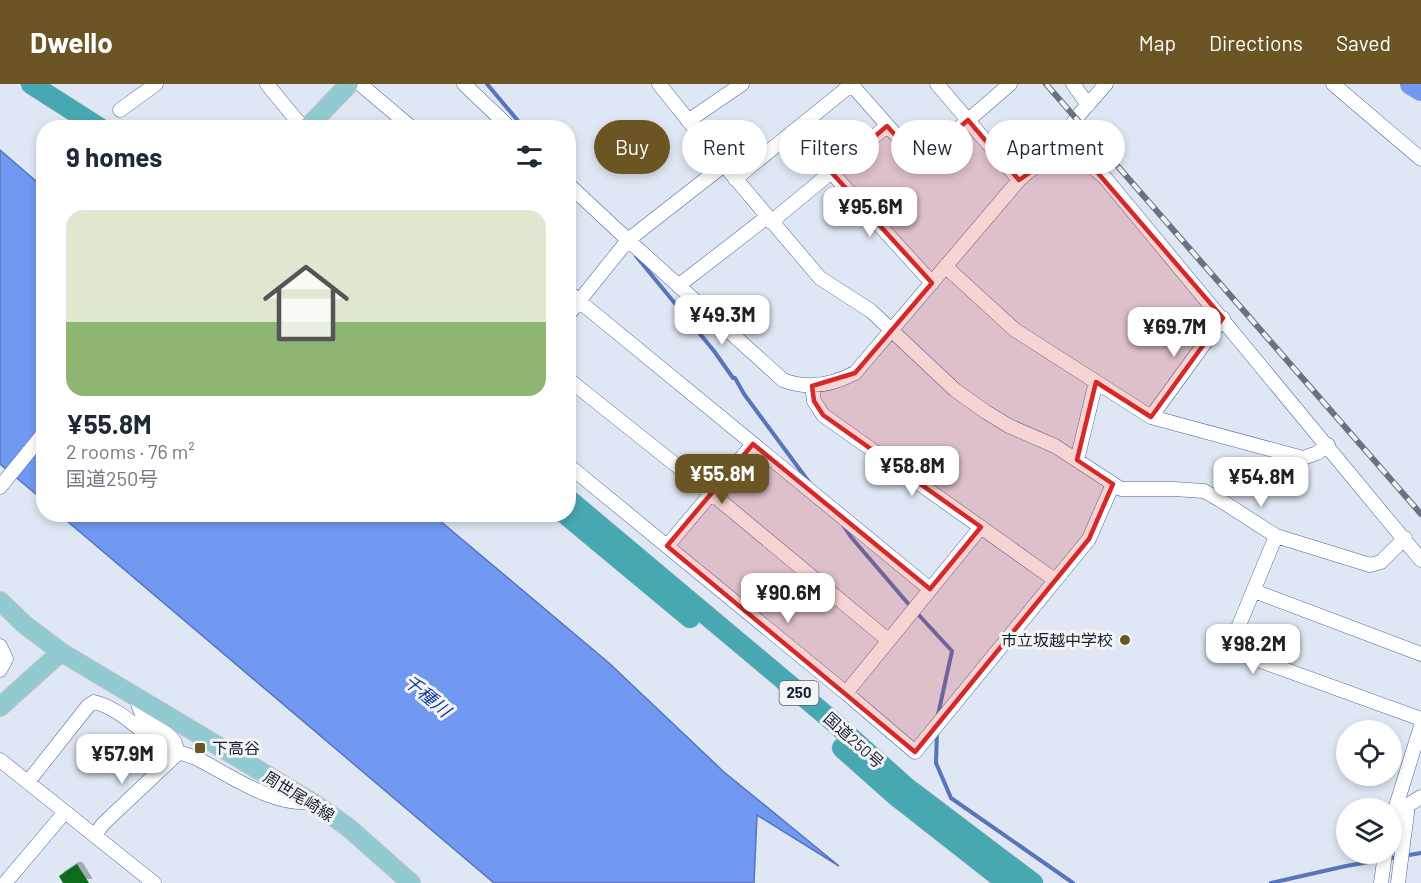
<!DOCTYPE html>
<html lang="en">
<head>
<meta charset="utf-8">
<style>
	:root { --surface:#fff; --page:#f6f6f7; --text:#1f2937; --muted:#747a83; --line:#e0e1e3; --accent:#6b5525 }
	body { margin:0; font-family:Barlow,"Noto Sans JP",sans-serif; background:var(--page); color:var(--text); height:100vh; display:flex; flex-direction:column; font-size:22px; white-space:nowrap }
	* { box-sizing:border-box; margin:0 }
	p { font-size:20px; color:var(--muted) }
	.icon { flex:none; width:33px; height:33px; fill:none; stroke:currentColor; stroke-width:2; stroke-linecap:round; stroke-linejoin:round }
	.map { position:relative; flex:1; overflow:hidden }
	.panel { position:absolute; left:36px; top:36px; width:540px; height:402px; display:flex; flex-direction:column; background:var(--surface); border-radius:24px; box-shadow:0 3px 9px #0003 }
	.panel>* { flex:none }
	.top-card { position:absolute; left:594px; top:36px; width:570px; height:54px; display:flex; gap:12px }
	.tools { position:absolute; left:1336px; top:636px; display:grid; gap:12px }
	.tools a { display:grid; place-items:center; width:66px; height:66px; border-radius:50%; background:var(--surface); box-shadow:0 3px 9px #0003; font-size:30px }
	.price { position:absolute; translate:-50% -51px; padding:0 14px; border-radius:12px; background:#fff; color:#222; font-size:20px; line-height:39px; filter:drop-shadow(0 2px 3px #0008) }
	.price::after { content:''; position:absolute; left:50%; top:36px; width:18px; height:14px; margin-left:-9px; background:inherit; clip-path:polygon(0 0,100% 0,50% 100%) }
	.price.active { background:var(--accent); color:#fff }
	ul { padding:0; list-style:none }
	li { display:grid; align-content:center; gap:12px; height:318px; padding:0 30px }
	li+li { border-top:2px solid var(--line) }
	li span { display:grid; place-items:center; height:186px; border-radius:18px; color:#555 }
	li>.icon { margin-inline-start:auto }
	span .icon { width:108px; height:108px; fill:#fffc; stroke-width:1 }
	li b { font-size:26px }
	h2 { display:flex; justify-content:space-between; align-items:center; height:72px; padding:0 30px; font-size:26px }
	.tag { padding:0 21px; border-radius:27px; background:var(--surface); box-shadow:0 3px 9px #0003; font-size:21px; line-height:54px }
	.tag.active { background:var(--accent); color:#fff }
	header { display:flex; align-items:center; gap:36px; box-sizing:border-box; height:84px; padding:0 30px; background:var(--accent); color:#fff }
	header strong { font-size:28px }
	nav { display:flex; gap:33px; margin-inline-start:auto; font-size:21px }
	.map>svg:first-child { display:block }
	.water { fill:#7199f2; stroke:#5675ba; stroke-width:1.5 }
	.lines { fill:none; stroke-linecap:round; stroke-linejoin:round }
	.stream { stroke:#5675ba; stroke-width:4 }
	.river { stroke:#7199f2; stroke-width:22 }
	.building { fill:#116c1e; filter:url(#shadow) }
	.minor-casing { stroke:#4b66a1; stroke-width:15 }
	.major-casing { stroke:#c2c5cc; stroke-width:20 }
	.highway-casing { stroke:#c2c5cc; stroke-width:21 }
	.minor { stroke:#fff; stroke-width:14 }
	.major { stroke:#91cbd1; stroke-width:18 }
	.highway { stroke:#48a8b2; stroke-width:20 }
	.rail-casing { stroke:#697386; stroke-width:6 }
	.rail { stroke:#f4f4f4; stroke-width:4; stroke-dasharray:11; stroke-linecap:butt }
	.marked { fill:#d62828; fill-opacity:0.2; stroke:#d62828; stroke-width:4.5; stroke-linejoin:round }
	.poi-dot { fill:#6b5525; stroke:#f4f4f4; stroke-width:2 }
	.labels { text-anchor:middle; stroke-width:6; stroke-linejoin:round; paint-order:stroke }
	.shield { fill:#f4f4f4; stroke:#596071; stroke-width:1.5 }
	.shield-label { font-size:15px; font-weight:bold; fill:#162139 }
	.poi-label { font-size:16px; fill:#162139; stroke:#f4f4f4; text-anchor:end }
	.street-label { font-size:16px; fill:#162139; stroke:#f4f4f4 }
	.water-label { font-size:18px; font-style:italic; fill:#163a9f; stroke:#f4f4f4 }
</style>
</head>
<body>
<header>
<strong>Dwello</strong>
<nav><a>Map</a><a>Directions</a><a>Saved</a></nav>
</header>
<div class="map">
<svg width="1421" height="799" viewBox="0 0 1421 799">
	<defs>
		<filter id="shadow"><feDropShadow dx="4" dy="-4" stdDeviation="0" flood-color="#0004"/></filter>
	</defs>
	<rect width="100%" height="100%" fill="#e0e7f4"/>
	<path class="water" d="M 0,66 L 43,103 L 43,416 L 0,380 Z
		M 60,431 L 433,431 L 609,579 L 724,688 L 839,782 L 757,731 L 754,799 L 494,799 Z"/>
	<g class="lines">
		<path class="stream" d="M 487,0 L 524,44
			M 636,172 L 714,267 L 733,294 L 735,294 L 744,310 L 809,398
			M 843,441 L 851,453 L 911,523
			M 916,528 L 952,567 L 938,631
			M 937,647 L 936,679 L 951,714 L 1073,799
			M 1271,799 L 1346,782 L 1421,769"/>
		<path class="river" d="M 1411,0 L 1421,6"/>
	</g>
	<path class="building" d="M 77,780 L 89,799 L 63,799 L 59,792 Z"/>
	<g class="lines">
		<g class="minor-casing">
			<path id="minor" d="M 267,0 L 303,44
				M 360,0 L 412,44
				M 464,0 L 510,44
				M 659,0 L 724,81 L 820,194 L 871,227 L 955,306 L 986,328 L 1009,342 L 1055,362 L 1121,405 L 1174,405 L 1204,407 L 1220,416 L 1276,452 L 1370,481 L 1381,478 L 1405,454
				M 851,0 L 916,74 L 928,71 L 1010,0
				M 937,0 L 1019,96
				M 1073,0 L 1088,21
				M 1333,0 L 1421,75
				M 120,26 L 156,0
				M 688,37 L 742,0
				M 1062,73 L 1061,59 L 1077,33 L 1106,0
				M 832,89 L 932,199
				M 735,95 L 852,0
				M 568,100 L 628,156 L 783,296 C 808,306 832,301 855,289 L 1019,96 C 1050,67 1075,65 1106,95 L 1421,476
				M 771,138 L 887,42
				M 946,183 L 1015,246 L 1151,333 L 1303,374 L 1317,369 L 1328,361
				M 678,202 L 767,133
				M 568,208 L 930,505
				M 568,231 L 628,156 L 724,81
				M 568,295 L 711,409 L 888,556
				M 812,302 L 814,317 L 823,331 L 1055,496
				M 1151,333 L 1223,234
				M 1077,376 L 1096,298
				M 568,381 L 846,609 L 981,443
				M 0,403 L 44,349
				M 1276,452 L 1235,551 L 1233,562 L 1236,568 L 1421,635
				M 667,462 L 753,360
				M 1254,507 L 1421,570
				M 0,562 L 6,575 L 0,586
				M 846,609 L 915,668 L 1089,455 L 1113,400
				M 0,676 L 154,799
				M 28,698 L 88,622 L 94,618 C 119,624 139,646 159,660 C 171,668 185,669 198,675 C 231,692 272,722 312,718
				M 1392,735 L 1421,642
				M 95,751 L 103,740 L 175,672 C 183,653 156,645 145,635 C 140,629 138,620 136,613
				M 5,799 L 65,728
				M 1381,799 L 1385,770
				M 1398,799 L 1408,721 L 1421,713"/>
		</g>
		<g class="major-casing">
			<path id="major" d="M 307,44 L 349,0
				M 0,517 L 25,541 L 61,568 L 312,718 L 349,744 L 411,799
				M 0,623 L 61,568"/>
		</g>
		<g class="highway-casing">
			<path id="highway" d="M 31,0 L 100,44
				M 568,415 L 829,634 L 906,703 L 1033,799
				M 565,430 L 690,534
				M 842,664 L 896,712 L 1007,799"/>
		</g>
		<use href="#minor" class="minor"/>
		<use href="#major" class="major"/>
		<use href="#highway" class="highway"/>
		<g class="rail-casing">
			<path id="rail" d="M 1046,0 L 1421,430"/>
		</g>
		<use href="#rail" class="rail"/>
	</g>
	<path class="marked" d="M 968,36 L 1019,96 L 1048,76 L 1072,74 L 1091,81 L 1223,234 L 1151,333 L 1096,298 L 1077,376 L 1113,400 L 1089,455 L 915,668 L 667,462 L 753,360 L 930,505 L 981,443 L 823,331 L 814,317 L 812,302 L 855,289 L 932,199 L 832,89 L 887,42 L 916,74 L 928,71 Z"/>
	<g class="poi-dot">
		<circle cx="1125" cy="556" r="6"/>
		<rect x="194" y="658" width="12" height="12" rx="3"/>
	</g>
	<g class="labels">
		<rect class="shield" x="779.5" y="597" width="39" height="24" rx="4.5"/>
		<g class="shield-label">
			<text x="799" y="614">250</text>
		</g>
		<g class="poi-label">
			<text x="1113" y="562">市立坂越中学校</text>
			<text x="212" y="670" text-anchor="start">下高谷</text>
		</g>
		<g class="street-label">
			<text transform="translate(854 656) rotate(42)" y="6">国道250号</text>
			<text transform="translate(299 712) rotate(32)" y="6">周世尾崎線</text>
		</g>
		<g class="water-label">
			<text transform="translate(427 612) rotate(40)" y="6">千種川</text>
		</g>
	</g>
</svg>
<div class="tools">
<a><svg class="icon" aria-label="locate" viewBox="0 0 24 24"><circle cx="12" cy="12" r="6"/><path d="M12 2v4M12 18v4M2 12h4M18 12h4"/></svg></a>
<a><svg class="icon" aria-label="layers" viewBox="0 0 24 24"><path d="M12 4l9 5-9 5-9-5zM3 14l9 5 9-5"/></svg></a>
</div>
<b class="price" style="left:870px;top:154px">¥95.6M</b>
<b class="price" style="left:722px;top:262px">¥49.3M</b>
<b class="price" style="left:1174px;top:274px">¥69.7M</b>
<b class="price" style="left:912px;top:413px">¥58.8M</b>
<b class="price active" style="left:722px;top:421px">¥55.8M</b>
<b class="price" style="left:1261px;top:424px">¥54.8M</b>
<b class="price" style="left:788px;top:540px">¥90.6M</b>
<b class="price" style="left:1253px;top:591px">¥98.2M</b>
<b class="price" style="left:122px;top:701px">¥57.9M</b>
<div class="top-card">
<a class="tag active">Buy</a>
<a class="tag">Rent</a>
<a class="tag">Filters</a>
<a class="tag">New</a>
<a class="tag">Apartment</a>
</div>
<section class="panel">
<h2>9 homes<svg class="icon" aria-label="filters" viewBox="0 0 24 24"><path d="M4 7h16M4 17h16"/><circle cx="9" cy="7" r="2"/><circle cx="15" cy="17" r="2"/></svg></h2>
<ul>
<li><span style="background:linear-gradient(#dfe7d0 60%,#8fb573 0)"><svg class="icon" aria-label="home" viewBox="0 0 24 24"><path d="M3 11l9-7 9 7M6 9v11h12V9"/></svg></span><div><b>¥55.8M</b><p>2 rooms · 76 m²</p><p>国道250号</p></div></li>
</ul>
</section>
</div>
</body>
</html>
